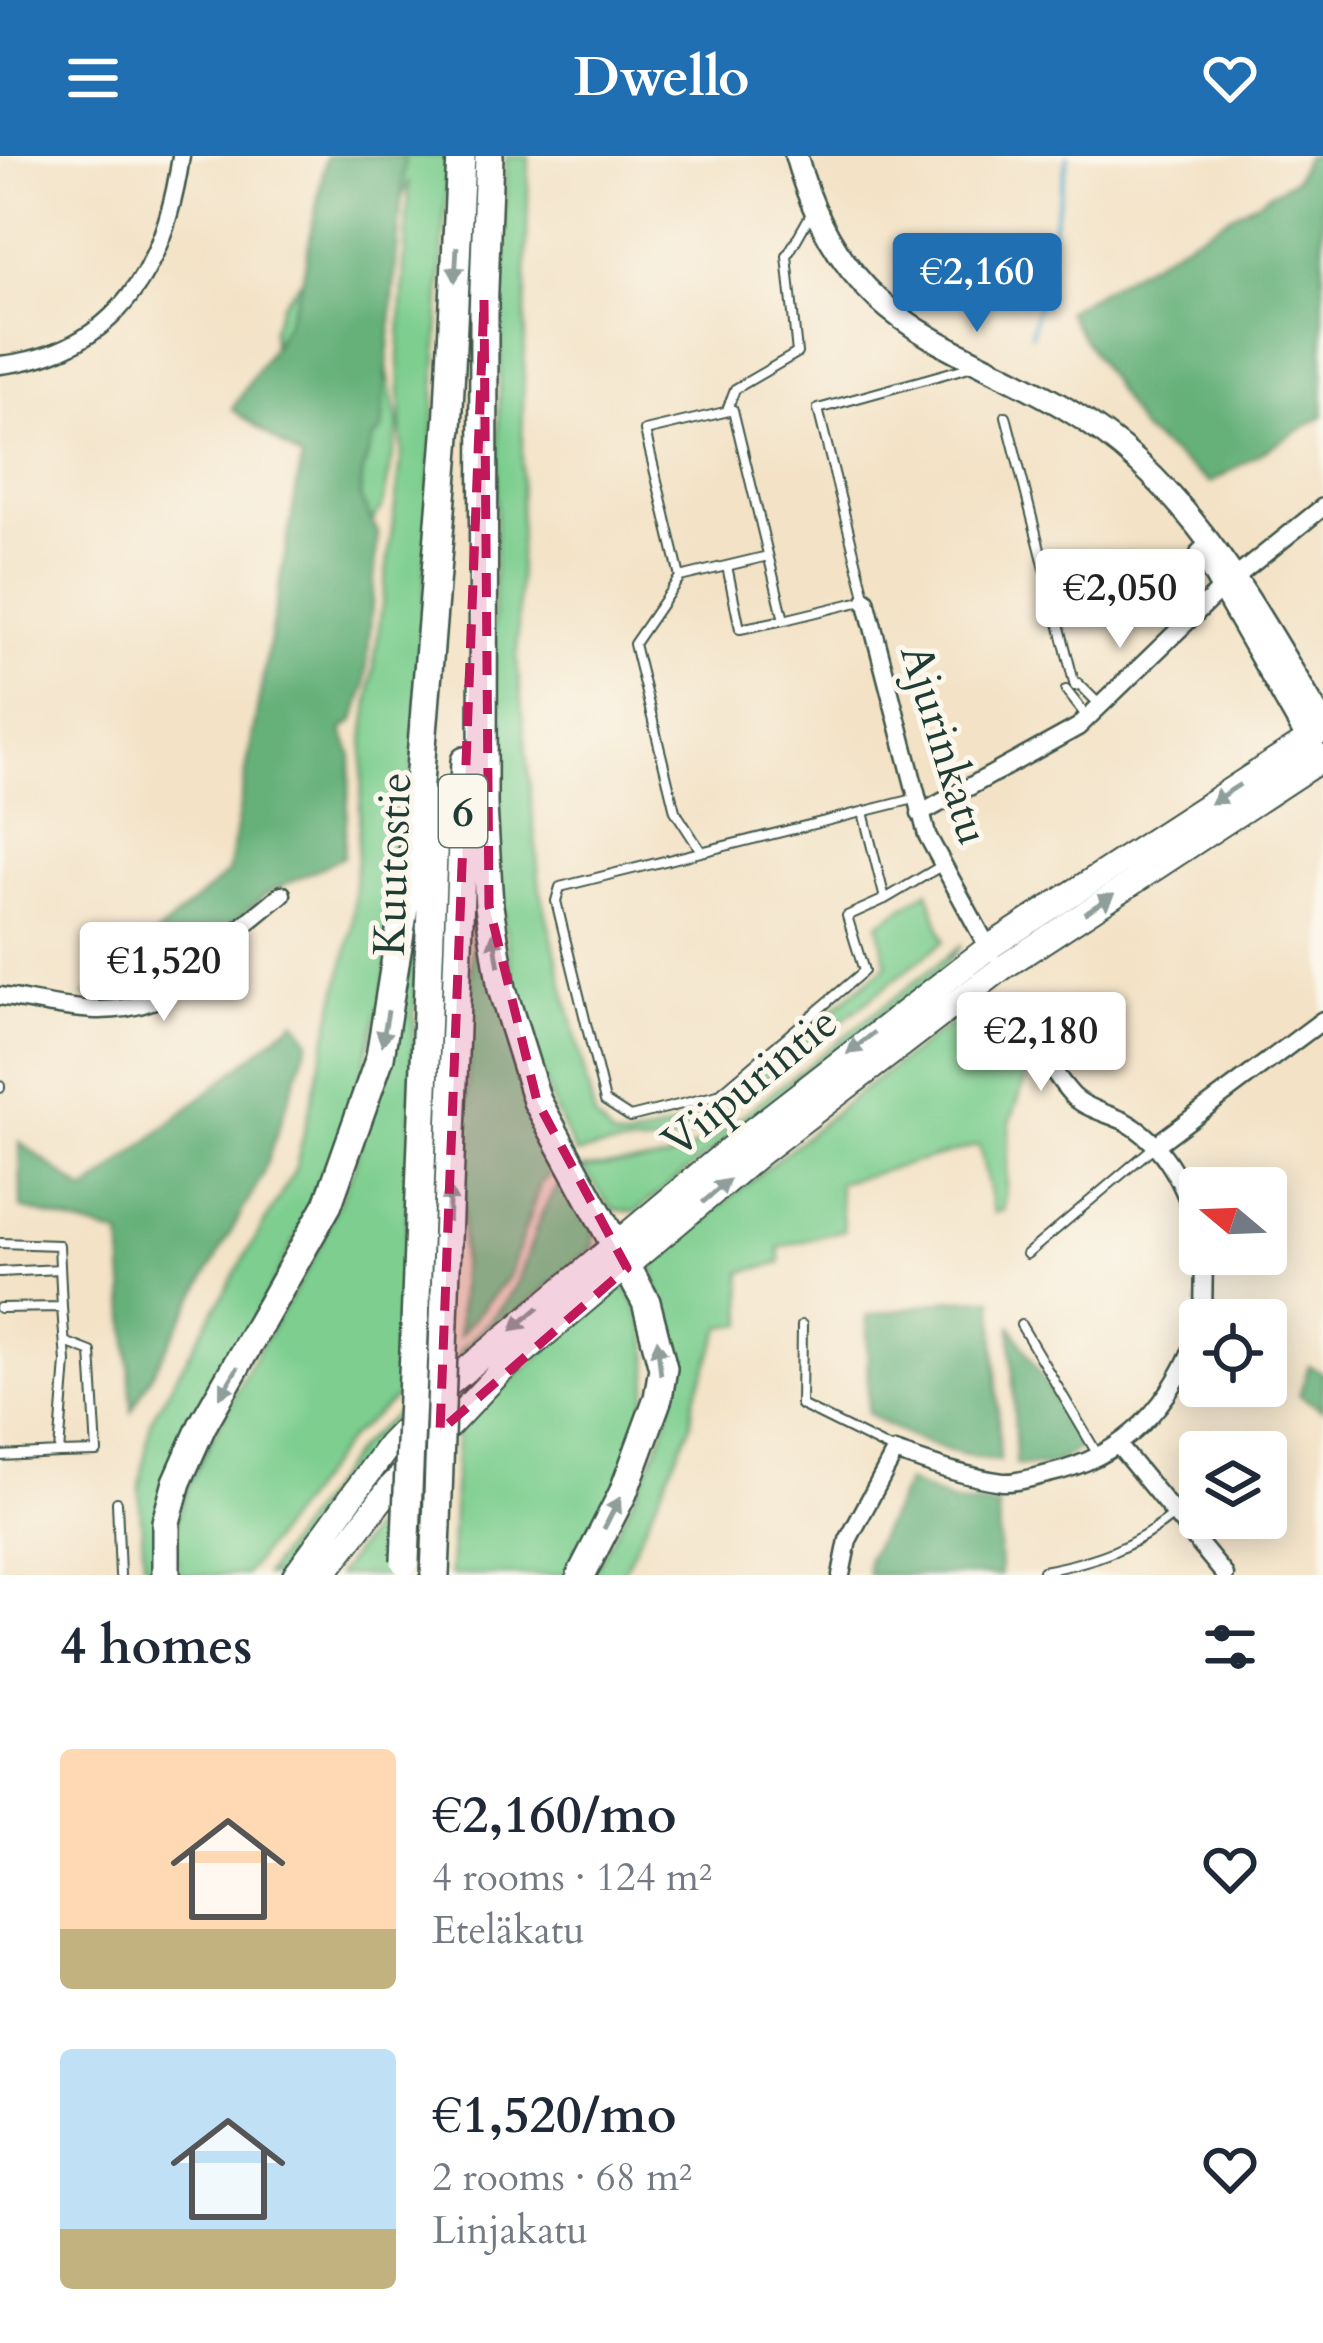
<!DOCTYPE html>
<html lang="en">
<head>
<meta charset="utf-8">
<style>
	:root { --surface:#fff; --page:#f2f2f3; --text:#1f2937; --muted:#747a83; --accent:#1f6fb2 }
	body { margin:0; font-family:Cardo,serif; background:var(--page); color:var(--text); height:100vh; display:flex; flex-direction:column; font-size:45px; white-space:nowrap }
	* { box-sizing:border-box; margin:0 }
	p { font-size:39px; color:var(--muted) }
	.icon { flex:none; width:66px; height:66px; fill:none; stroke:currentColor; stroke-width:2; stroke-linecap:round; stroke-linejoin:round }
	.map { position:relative; height:1419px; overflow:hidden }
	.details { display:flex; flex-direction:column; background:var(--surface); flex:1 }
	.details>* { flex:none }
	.needle { width:78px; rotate:289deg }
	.tools { position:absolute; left:1179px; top:1011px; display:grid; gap:24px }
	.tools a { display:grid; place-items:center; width:108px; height:108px; border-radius:12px; background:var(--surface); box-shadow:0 6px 30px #0003; font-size:60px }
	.price { position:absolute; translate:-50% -102px; padding:0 27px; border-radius:12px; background:#fff; color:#222; font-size:39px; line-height:78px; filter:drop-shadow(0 3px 6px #0008) }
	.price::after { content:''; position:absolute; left:50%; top:72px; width:36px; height:27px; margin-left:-18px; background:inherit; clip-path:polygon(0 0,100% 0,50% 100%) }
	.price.active { background:var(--accent); color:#fff }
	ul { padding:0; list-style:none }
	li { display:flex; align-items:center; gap:36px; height:300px; padding:0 60px }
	li span { display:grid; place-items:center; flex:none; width:336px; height:240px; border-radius:12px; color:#555 }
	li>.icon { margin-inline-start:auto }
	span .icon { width:144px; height:144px; fill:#fffc; stroke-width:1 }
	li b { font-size:51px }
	h2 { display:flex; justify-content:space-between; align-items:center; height:144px; padding:0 60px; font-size:51px }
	header { display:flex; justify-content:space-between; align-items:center; height:156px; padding:0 60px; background:var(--accent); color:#fff; font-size:54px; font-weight:600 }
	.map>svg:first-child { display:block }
	.green { fill:#7dce8f; stroke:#4e8662; stroke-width:3 }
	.forest { fill:#66b17a; stroke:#427757; stroke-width:3 }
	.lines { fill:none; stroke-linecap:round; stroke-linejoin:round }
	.stream { stroke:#4ba8c9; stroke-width:4.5 }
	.service-casing { stroke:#3f564a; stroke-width:12 }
	.minor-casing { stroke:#3f564a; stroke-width:21 }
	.secondary-casing { stroke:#3f564a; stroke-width:26 }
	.primary-casing { stroke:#3f564a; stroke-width:28 }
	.trunk-casing { stroke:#3f564a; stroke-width:32 }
	.service { stroke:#fff; stroke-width:8 }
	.minor { stroke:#fff; stroke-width:16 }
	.secondary { stroke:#fff; stroke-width:21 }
	.primary { stroke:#fff; stroke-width:24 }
	.trunk { stroke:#fff; stroke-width:27 }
	.trunk-bridge-casing { stroke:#3f564a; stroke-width:32; stroke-linecap:butt }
	.trunk-bridge { stroke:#fff; stroke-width:27 }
	.oneway { fill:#8f9e9a }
	.marked { fill:#c2185b; fill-opacity:0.2; stroke:#c2185b; stroke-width:9; stroke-dasharray:24 15; stroke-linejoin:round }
	.labels { text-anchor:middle; stroke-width:10; stroke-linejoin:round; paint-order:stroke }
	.shield { fill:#fbf7ec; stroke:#61756b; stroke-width:3 }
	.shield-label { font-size:42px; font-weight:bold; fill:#1f3d34 }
	.street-label { font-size:45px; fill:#1f3d34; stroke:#fbf7ec }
</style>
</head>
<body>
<header><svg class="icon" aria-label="menu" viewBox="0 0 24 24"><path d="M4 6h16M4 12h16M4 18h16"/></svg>Dwello<svg class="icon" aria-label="heart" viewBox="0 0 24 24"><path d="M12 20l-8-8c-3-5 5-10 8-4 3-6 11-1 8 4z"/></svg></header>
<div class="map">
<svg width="1323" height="1419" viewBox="0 0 1323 1419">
	<rect width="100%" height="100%" fill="#fbf7ec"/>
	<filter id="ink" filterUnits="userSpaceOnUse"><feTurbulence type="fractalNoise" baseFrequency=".00833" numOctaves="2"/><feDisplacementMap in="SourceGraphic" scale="24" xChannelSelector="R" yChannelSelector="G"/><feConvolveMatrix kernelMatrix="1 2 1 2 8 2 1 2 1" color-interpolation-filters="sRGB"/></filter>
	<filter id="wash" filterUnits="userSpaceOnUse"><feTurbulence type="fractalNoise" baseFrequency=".004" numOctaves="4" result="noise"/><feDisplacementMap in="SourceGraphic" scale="48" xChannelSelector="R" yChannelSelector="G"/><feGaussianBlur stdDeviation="2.7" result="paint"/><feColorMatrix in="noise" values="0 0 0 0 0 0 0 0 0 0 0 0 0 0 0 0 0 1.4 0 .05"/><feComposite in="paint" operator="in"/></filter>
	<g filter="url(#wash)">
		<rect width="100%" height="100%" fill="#f3e2c6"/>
		<path class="green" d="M 350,0 L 448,0 L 416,587 L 383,836 L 345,985 L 258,1157 L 154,1419 L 145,1419 L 139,1335 L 151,1264 L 295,1014 L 352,774 L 365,576 L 402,298 L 399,200 L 409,25 L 381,92 L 378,168 L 399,271 L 382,352 L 348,397 L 308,403 L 290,372 L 303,301 L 275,236 L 272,173 L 282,148 L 324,97 Z
			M 506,0 L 529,0 L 517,504 L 540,732 L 595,962 L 613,982 L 627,984 L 717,959 L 718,965 C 655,1003 634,980 576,998 C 477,808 490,600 495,392 C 499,261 502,131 506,0 Z
			M 475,688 L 560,1008 L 540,1028 L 509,1120 L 459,1180 Z
			M 420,715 L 400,1238 L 349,1282 L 245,1419 L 180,1419 L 175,1394 L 180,1347 L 249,1210 L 313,1104 L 354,1011 Z
			M 928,735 L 944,785 L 729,953 L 725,942 L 887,809 L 878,768 Z
			M 962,789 L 941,814 L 635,1056 L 612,1053 L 583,1012 L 664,1004 L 714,982 Z
			M 967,862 L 1003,868 L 1034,899 L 1010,967 L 1004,1054 L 994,1057 L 979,989 L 838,1027 L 844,1074 L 779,1092 L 781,1107 L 742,1116 L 744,1168 L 722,1171 L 693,1246 L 691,1268 L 622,1419 L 593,1419 C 623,1356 675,1282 675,1210 C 675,1177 646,1127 656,1102 L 860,936 L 946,871 Z
			M 565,1023 L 594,1071 L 594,1091 L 459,1207 L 459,1195 C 481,1174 503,1155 516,1128 C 534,1092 536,1051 565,1023 Z
			M 627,1132 C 685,1223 612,1336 573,1419 L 450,1419 L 457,1274 L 614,1133 Z
			M 399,1255 L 400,1265 L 347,1325 L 283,1419 L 265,1419 L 357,1292 Z
			M 398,1339 L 394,1419 L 337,1419 Z"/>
		<path class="forest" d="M 326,0 L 405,0 L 382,274 L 373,283 L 363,314 L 360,342 L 378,377 L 365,531 L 355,564 L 342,574 L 352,599 L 343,701 L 267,737 L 152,838 L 107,843 L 85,839 L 228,717 L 302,303 L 232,253 L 284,173 L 301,130 Z
			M 1306,0 L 1323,0 L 1323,260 L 1210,327 L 1142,275 L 1066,155 L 1295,23 Z
			M 296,864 L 309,884 L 262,1020 L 132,1254 L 121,1080 L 21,1052 L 20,986 L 86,1036 Z
			M 993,1143 L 1000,1305 C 952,1299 908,1284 868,1257 L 867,1160 L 951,1144 Z
			M 1011,1169 L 1082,1291 L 1049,1310 L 1016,1309 Z
			M 1309,1210 L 1323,1217 L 1323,1254 L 1299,1239 Z
			M 907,1326 L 954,1347 L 998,1350 L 1000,1419 L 868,1419 L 868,1402 Z"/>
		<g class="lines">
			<path class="stream" d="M 1031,178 L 1068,0"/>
		</g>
	</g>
	<g filter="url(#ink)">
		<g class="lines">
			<g class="service-casing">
				<path id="service" d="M 727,254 L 735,233 L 797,197 L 787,100 L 812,56
					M 1006,260 L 1075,530
					M 727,410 L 740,473 L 784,464
					M 680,421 L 768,400
					M 1078,527 L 1100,549
					M 1066,534 L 1087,561
					M 863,656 L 885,743 L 941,710
					M 701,695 L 675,655 L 634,488 L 680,421 L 645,275 L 733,254 L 784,464 L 866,444 L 818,253 L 973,210
					M 885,743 L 847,760 L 864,815 L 718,939 L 630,961 L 605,945 L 556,745 L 560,731 L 914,643
					M 0,930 L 0,932
					M 0,1087 L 59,1089 L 62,1151
					M 1027,1098 L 1156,989
					M 0,1116 L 60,1113
					M 0,1152 L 62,1151 L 66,1206 L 59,1297 L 0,1300
					M 802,1169 L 801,1249 L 894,1295
					M 1021,1169 L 1098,1299
					M 59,1297 L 97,1296 L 91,1196 L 65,1186
					M 117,1346 L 120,1419
					M 1043,1415 C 1096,1405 1133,1392 1175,1358"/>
			</g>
			<g class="minor-casing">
				<path id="minor" d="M 0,209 C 120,196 166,107 181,0
					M 866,444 L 927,679 L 991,797
					M 920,658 L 1078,571 L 1222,432 L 1323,351
					M 0,840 C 52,848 102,864 152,845 L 282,738
					M 952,856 C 1031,835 1030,896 1074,941 C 1087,953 1109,958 1124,965 C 1167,988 1185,1032 1200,1076
					M 1157,988 L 1323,864
					M 1203,1164 L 1204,1098
					M 1118,1289 L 1225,1419
					M 841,1419 L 848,1384 L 895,1296 C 930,1308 965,1321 1003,1326 C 1017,1327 1034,1321 1048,1318 C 1128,1300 1174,1246 1200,1172"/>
			</g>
			<g class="secondary-casing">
				<path id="secondary" d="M 796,0 C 855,212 1005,183 1138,306 C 1217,379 1269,476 1323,567
					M 1202,397 L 1314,594"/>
			</g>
			<g class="primary-casing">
				<path id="primary" d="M 295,1419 L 389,1289 L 449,1228 L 744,981 L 988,792 L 1323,574
					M 323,1419 L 390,1332 L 499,1217 L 759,998 L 1002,812 L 1323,602"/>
			</g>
			<g class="trunk-casing">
				<path id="trunk" d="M 484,144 L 483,649 L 489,750 L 502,833 L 537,945 L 646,1146 L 663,1212 L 658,1242 L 623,1337 L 581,1419
					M 483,159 L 489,0
					M 448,273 L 461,0
					M 444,1165 L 465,605
					M 414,1195 L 435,647
					M 166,1419 L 166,1366 L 177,1326 L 202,1270 L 328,1048 L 380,901 L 414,689 L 449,255
					M 435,1419 L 437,1368"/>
			</g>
			<use href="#service" class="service"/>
			<use href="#minor" class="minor"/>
			<use href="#secondary" class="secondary"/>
			<use href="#primary" class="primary"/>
			<use href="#trunk" class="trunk"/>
			<g class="trunk-bridge-casing">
				<path id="trunk-bridge" d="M 437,1368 L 444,1165
					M 405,1405 L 414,1195"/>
			</g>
			<use href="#trunk-bridge" class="trunk-bridge"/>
		</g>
		<defs><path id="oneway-solid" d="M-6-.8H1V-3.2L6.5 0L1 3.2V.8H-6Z" transform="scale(3)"/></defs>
		<g class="oneway">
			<use href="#oneway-solid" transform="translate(456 108) rotate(93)"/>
			<use href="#oneway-solid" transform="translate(1225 638) rotate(147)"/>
			<use href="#oneway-solid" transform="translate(1099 748) rotate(-33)"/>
			<use href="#oneway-solid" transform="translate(496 793) rotate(-99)"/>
			<use href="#oneway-solid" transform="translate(385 872) rotate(100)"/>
			<use href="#oneway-solid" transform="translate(861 887) rotate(142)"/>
			<use href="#oneway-solid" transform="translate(716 1035) rotate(-41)"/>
			<use href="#oneway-solid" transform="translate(449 1048) rotate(-88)"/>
			<use href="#oneway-solid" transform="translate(525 1163) rotate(140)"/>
			<use href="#oneway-solid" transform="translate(659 1201) rotate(-96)"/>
			<use href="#oneway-solid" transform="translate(229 1226) rotate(121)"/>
			<use href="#oneway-solid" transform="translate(612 1357) rotate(-63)"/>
		</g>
	</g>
	<path class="marked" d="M 484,144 L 489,750 L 537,945 L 627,1112 L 440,1275 Z"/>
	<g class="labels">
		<rect class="shield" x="439" y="619" width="48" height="72" rx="9"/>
		<g class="shield-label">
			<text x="463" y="670">6</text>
		</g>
		<g class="street-label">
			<text transform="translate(946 588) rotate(73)" y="16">Ajurinkatu</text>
			<text transform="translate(391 708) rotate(-88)" y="16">Kuutostie</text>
			<text transform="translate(749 925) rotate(-39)" y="16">Viipurintie</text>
		</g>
	</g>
</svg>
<div class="tools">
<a><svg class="needle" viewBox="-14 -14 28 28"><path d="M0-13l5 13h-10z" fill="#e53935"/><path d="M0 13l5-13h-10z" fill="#747a83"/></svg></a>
<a><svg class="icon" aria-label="locate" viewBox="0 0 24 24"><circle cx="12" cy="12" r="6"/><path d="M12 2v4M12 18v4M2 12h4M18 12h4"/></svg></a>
<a><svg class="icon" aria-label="layers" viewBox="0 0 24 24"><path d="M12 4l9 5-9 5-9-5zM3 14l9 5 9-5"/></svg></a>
</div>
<b class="price active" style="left:977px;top:179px">€2,160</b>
<b class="price" style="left:1120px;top:495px">€2,050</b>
<b class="price" style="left:164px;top:868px">€1,520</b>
<b class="price" style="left:1041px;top:938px">€2,180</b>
</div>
<section class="details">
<h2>4 homes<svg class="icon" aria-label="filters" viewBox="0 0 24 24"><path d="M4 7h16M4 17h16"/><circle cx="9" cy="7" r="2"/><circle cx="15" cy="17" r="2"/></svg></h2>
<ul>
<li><span style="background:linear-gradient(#ffd9b3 75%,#c2b280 0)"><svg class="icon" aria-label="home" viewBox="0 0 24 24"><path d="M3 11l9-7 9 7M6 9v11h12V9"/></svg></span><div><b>€2,160/mo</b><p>4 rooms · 124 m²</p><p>Eteläkatu</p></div><svg class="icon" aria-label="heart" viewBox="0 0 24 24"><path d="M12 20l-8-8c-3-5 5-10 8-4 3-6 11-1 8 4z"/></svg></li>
<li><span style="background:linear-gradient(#bfe0f5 75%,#c2b280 0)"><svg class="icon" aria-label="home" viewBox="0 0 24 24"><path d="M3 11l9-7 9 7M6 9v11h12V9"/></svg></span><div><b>€1,520/mo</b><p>2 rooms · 68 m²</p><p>Linjakatu</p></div><svg class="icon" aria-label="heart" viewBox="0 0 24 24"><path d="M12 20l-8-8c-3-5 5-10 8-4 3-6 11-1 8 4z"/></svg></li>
</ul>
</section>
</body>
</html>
